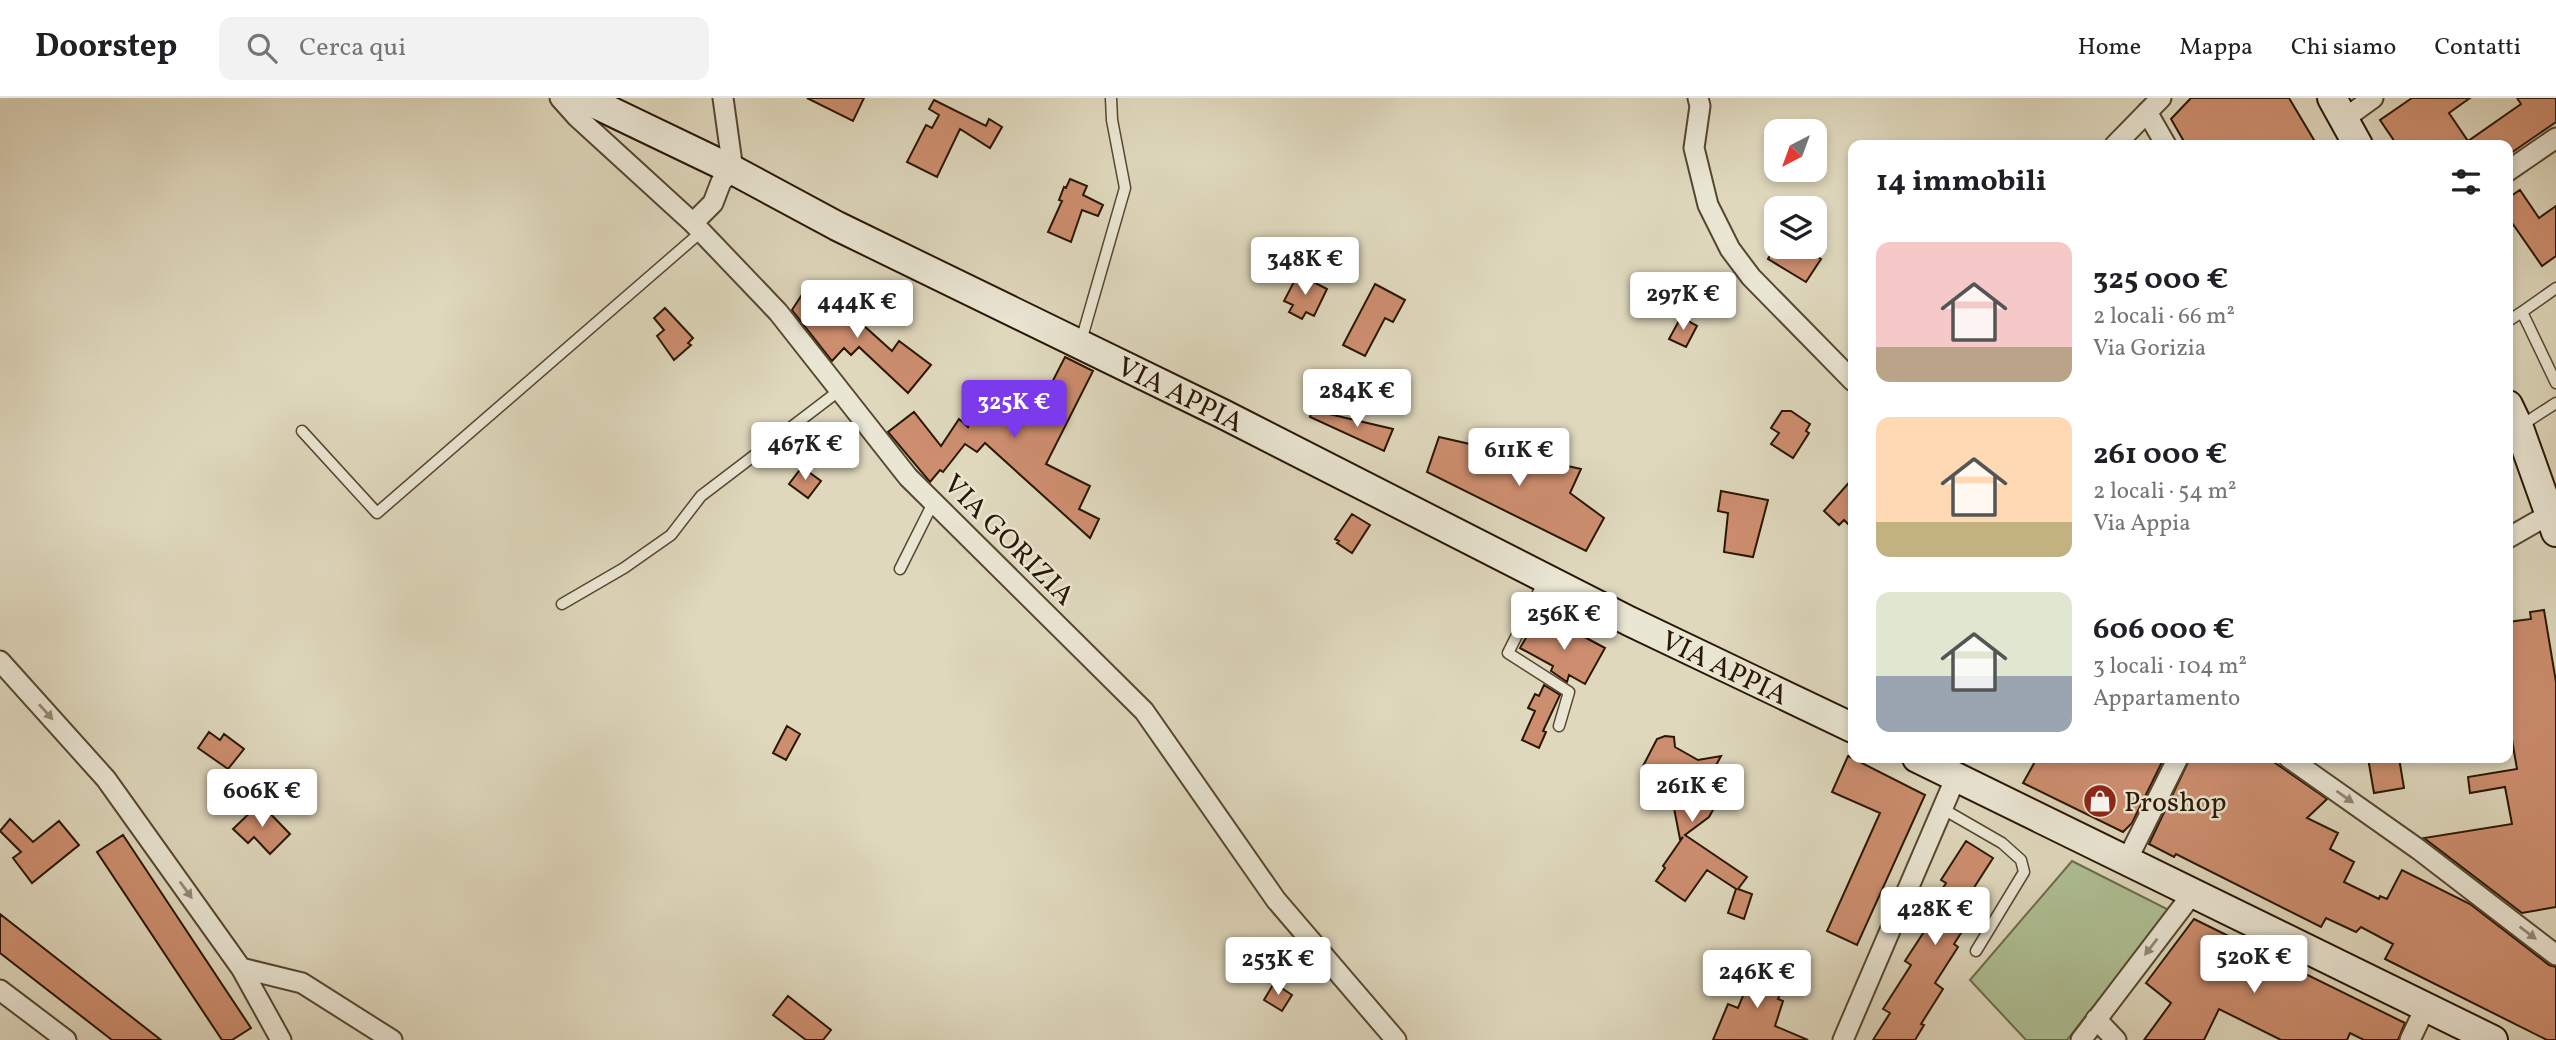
<!DOCTYPE html>
<html lang="it">
<head>
<meta charset="utf-8">
<style>
	:root { --surface:#fff; --page:#f2f2f2; --text:#202124; --muted:#757577; --line:#e0e0e0; --accent:#7c3aed }
	body { margin:0; font-family:Vollkorn,serif; background:var(--page); color:var(--text); height:100vh; display:flex; flex-direction:column; font-size:26px; white-space:nowrap }
	* { box-sizing:border-box; margin:0 }
	p { font-size:23px; color:var(--muted) }
	.icon { flex:none; width:38px; height:38px; fill:none; stroke:currentColor; stroke-width:2; stroke-linecap:round; stroke-linejoin:round }
	.map { position:relative; flex:1; overflow:hidden }
	.details { position:absolute; left:1848px; top:42px; width:665px; height:623px; display:flex; flex-direction:column; background:var(--surface); border-radius:14px; box-shadow:0 4px 10px #0003 }
	.details>* { flex:none }
	.needle { width:46px; rotate:221deg }
	.buttons { position:absolute; left:1764px; top:21px; display:grid; gap:14px }
	.buttons a { display:grid; place-items:center; width:63px; height:63px; border-radius:14px; background:var(--surface); box-shadow:0 4px 10px #0003; font-size:35px }
	.price { position:absolute; translate:-50% -60px; padding:0 16px; border-radius:7px; background:#fff; color:#222; font-size:23px; line-height:46px; filter:drop-shadow(0 2px 4px #0008) }
	.price::after { content:''; position:absolute; left:50%; top:42px; width:21px; height:16px; margin-left:-10px; background:inherit; clip-path:polygon(0 0,100% 0,50% 100%) }
	.price.on { background:var(--accent); color:#fff }
	ul { padding:0; list-style:none }
	li { display:flex; align-items:center; gap:21px; height:175px; padding:0 28px }
	li span { display:grid; place-items:center; flex:none; width:196px; height:140px; border-radius:14px; color:#555 }
	li>.icon { margin-inline-start:auto }
	span .icon { width:84px; height:84px; fill:#fffc; stroke-width:1 }
	li b { font-size:30px }
	h2 { display:flex; justify-content:space-between; align-items:center; height:84px; padding:0 28px; font-size:30px }
	header { display:flex; align-items:center; gap:42px; box-sizing:border-box; height:98px; padding:0 35px; background:var(--surface); border-bottom:2px solid var(--line) }
	header strong { font-size:33px }
	nav { display:flex; gap:38px; margin-inline-start:auto; font-size:24px }
	.search { width:490px; height:63px; background:var(--page); display:flex; align-items:center; gap:18px; box-sizing:border-box; padding:0 24px; border-radius:14px; color:var(--muted); font-size:26px }
	.map>svg:first-child { display:block }
	.green { fill:#aec094; stroke:#6c6c4a; stroke-width:2 }
	.building { fill:#cd8e6f; stroke:#2a1701; stroke-width:2 }
	.lines { fill:none; stroke-linecap:round; stroke-linejoin:round }
	.service-casing { stroke:#574730; stroke-width:13 }
	.minor-casing { stroke:#574730; stroke-width:23 }
	.secondary-casing { stroke:#2a1701; stroke-width:32 }
	.service { stroke:#eae6d4; stroke-width:10 }
	.minor { stroke:#eae6d4; stroke-width:19 }
	.secondary { stroke:#eae6d4; stroke-width:28 }
	.oneway { fill:#948975 }
	.labels { text-anchor:middle; stroke-width:5; stroke-linejoin:round; paint-order:stroke }
	.street-label { font-size:28px; fill:#2a1701; stroke:#eae6d4 }
	.poi-label { font-size:28px; fill:#2a1701; stroke:#eae6d4; text-anchor:start }
</style>
</head>
<body>
<header>
<strong>Doorstep</strong>
<div class="search"><svg class="icon" aria-label="search" viewBox="0 0 24 24"><circle cx="10" cy="10" r="6"/><path d="M15 15l6 6"/></svg>Cerca qui</div>
<nav><a>Home</a><a>Mappa</a><a>Chi siamo</a><a>Contatti</a></nav>
</header>
<div class="map">
<svg width="2556" height="942" viewBox="0 0 2556 942">
	<rect width="100%" height="100%" fill="#dfd8bd"/>
	<filter id="stains"><feTurbulence type="fractalNoise" baseFrequency=".00286" numOctaves="4"/><feColorMatrix values="0 0 0 0 .2 0 0 0 0 .09 0 0 0 0 .02 0 0 0 .5 -.17"/></filter>
	<radialGradient id="worn" r=".72"><stop offset=".6" stop-color="#630" stop-opacity="0"/><stop offset="1" stop-color="#630" stop-opacity=".3"/></radialGradient>
	<path class="green" d="M 2072,763 L 2169,812 L 2067,942 L 2026,942 L 1970,882 Z"/>
	<path class="building" d="M 807,0 L 864,0 L 853,23 Z
		M 2191,0 L 2289,0 L 2317,47 L 2186,47 L 2171,21 Z
		M 2412,0 L 2470,0 L 2449,15 L 2468,43 L 2521,6 L 2517,0 L 2556,0 L 2556,24 L 2508,57 L 2508,47 L 2397,47 L 2380,22 Z
		M 934,2 L 986,28 L 989,21 L 1002,29 L 990,50 L 960,31 L 937,79 L 907,64 L 926,27 L 932,30 L 939,17 L 929,11 Z
		M 1070,81 L 1087,88 L 1083,97 L 1103,107 L 1098,118 L 1082,112 L 1071,144 L 1048,134 L 1062,103 L 1059,102 L 1064,89 L 1066,90 Z
		M 2520,92 L 2539,120 L 2556,108 L 2556,158 L 2542,168 L 2508,119 L 2508,100 Z
		M 1775,149 L 1801,149 L 1821,161 L 1806,184 L 1768,161 Z
		M 1298,176 L 1327,191 L 1314,218 L 1306,214 L 1302,221 L 1289,214 L 1293,207 L 1284,203 Z
		M 1375,186 L 1405,202 L 1393,224 L 1385,220 L 1365,258 L 1343,247 Z
		M 807,189 L 824,196 L 845,226 L 853,218 L 892,253 L 899,243 L 931,267 L 908,295 L 859,249 L 851,257 L 844,250 L 832,263 L 792,212 Z
		M 665,210 L 693,240 L 688,245 L 691,247 L 674,262 L 657,238 L 664,232 L 654,220 Z
		M 1681,219 L 1697,228 L 1686,249 L 1669,241 Z
		M 1065,259 L 1093,273 L 1046,366 L 1090,388 L 1079,411 L 1099,421 L 1090,440 L 985,345 L 977,354 L 965,346 L 943,374 L 940,372 L 930,384 L 888,334 L 914,314 L 941,348 L 959,321 L 968,329 L 982,300 L 1003,311 L 1015,286 L 1044,300 Z
		M 1312,312 L 1393,331 L 1384,353 L 1310,319 Z
		M 1782,313 L 1791,313 L 1810,326 L 1806,333 L 1809,335 L 1793,360 L 1771,346 L 1779,335 L 1771,330 Z
		M 1439,339 L 1581,371 L 1570,395 L 1604,420 L 1586,453 L 1427,374 Z
		M 802,369 L 821,383 L 808,400 L 789,386 Z
		M 1853,380 L 1853,431 L 1844,422 L 1839,427 L 1824,413 Z
		M 1721,393 L 1768,402 L 1753,459 L 1724,454 L 1728,415 L 1718,413 Z
		M 1352,416 L 1370,427 L 1352,455 L 1337,445 L 1339,443 L 1335,441 Z
		M 2544,512 L 2556,584 L 2556,809 L 2522,815 L 2424,740 L 2512,726 L 2505,689 L 2470,695 L 2468,679 L 2517,671 L 2512,642 L 2508,643 L 2508,524 L 2531,521 L 2530,514 Z
		M 1534,526 L 1559,539 L 1564,528 L 1605,550 L 1585,586 L 1569,577 L 1567,584 L 1551,573 L 1553,568 L 1520,550 Z
		M 1544,587 L 1560,597 L 1543,633 L 1546,634 L 1539,650 L 1522,642 L 1535,613 L 1528,610 L 1535,596 L 1539,598 Z
		M 787,628 L 800,636 L 786,662 L 773,655 Z
		M 209,634 L 220,642 L 224,636 L 244,651 L 228,671 L 198,650 Z
		M 1665,638 L 1674,639 L 1675,649 L 1698,662 L 1721,658 L 1707,684 L 1710,699 L 1718,703 L 1709,719 L 1685,737 L 1747,779 L 1738,791 L 1752,796 L 1744,821 L 1728,815 L 1736,791 L 1707,772 L 1685,803 L 1656,783 L 1665,770 L 1663,768 L 1683,739 L 1680,741 L 1672,700 L 1685,676 L 1651,683 L 1645,678 L 1642,670 L 1657,641 Z
		M 1848,658 L 1925,697 L 1857,847 L 1827,833 L 1880,715 L 1832,694 Z
		M 2037,660 L 2164,660 L 2132,725 L 2123,734 L 2023,685 Z
		M 2190,660 L 2268,660 L 2327,701 L 2307,720 L 2338,735 L 2330,751 L 2354,764 L 2344,784 L 2379,801 L 2380,798 L 2387,801 L 2402,772 L 2470,806 L 2549,867 L 2556,869 L 2556,942 L 2547,942 L 2385,861 L 2393,846 L 2361,829 L 2356,834 L 2326,820 L 2321,829 L 2176,756 L 2174,759 L 2149,746 Z
		M 2368,660 L 2399,660 L 2404,690 L 2374,695 Z
		M 260,705 L 290,736 L 270,756 L 254,739 L 248,745 L 233,731 Z
		M 10,721 L 33,744 L 59,723 L 79,747 L 32,785 L 13,760 L 21,754 L 0,733 Z
		M 123,737 L 251,930 L 232,942 L 222,942 L 97,754 Z
		M 1966,743 L 1993,760 L 1968,799 L 1979,807 L 1954,846 L 1958,849 L 1935,885 L 1943,891 L 1921,926 L 1924,927 L 1915,942 L 1873,942 L 1890,915 L 1883,911 L 1911,867 L 1905,863 L 1929,826 L 1923,822 L 1946,785 L 1941,782 Z
		M 0,816 L 161,942 L 112,942 L 0,855 Z
		M 2194,821 L 2405,925 L 2398,942 L 2364,942 L 2350,935 L 2347,942 L 2281,942 L 2219,911 L 2204,942 L 2144,942 L 2171,905 L 2146,885 Z
		M 1766,862 L 1780,868 L 1778,873 L 1788,878 L 1778,901 L 1783,903 L 1775,928 L 1808,942 L 1713,942 L 1728,906 L 1738,910 L 1754,871 L 1761,874 Z
		M 1274,885 L 1292,897 L 1282,913 L 1264,902 Z
		M 788,898 L 831,932 L 823,942 L 806,942 L 773,917 Z"/>
	<g class="lines">
		<g class="service-casing">
			<path id="service" d="M 2556,190 L 2522,214 L 2556,285
				M 2508,223 L 2522,214
				M 1081,243 L 1125,90 L 1112,22 L 1111,0
				M 2522,327 L 2556,305
				M 302,333 L 377,415 L 701,134
				M 900,471 L 933,405
				M 1545,481 L 1508,555 L 1569,594 L 1559,628
				M 562,506 L 624,470 L 671,437 L 701,398 L 840,292
				M 1943,711 L 2002,745 L 2021,762 L 2024,774 L 1976,853"/>
		</g>
		<g class="minor-casing">
			<path id="minor" d="M 560,0 L 577,19 L 693,125 L 778,214 L 908,379 L 1144,613 L 1276,802 L 1396,942
				M 1698,0 L 1700,8 L 1694,50 L 1708,107 L 1730,151 L 1751,179 L 1853,283
				M 2147,14 L 2166,47
				M 2344,21 L 2373,0
				M 2115,47 L 2161,0
				M 2508,73 L 2556,40
				M 693,125 L 713,105 L 721,84 L 733,72 L 723,0
				M 2508,440 L 2550,416
				M 0,563 L 106,681 L 241,870 L 281,942
				M 2289,660 L 2418,751 L 2556,857
				M 2127,762 L 2178,660
				M 241,870 L 302,885 L 392,942
				M 0,892 L 66,942
				M 2096,921 L 2116,942
				M 1843,942 L 1956,679
				M 2081,942 L 2193,795
				M 2410,942 L 2426,908"/>
		</g>
		<g class="secondary-casing">
			<g id="secondary">
				<path id="s1" d="M 583,0 L 733,72 L 837,128 L 1223,316 L 1629,523 L 1853,630"/>
				<path d="M 2332,0 L 2358,47"/>
				<path d="M 2508,307 L 2519,330 L 2556,434"/>
				<path d="M 1917,660 L 2493,942"/>
			</g>
		</g>
		<use href="#service" class="service"/>
		<use href="#minor" class="minor"/>
		<use href="#secondary" class="secondary"/>
	</g>
	<defs><path id="oneway-solid" d="M-6-.8H1V-3.2L6.5 0L1 3.2V.8H-6Z" transform="scale(1.75)"/></defs>
	<g class="oneway">
		<use href="#oneway-solid" transform="translate(46 614) rotate(48)"/>
		<use href="#oneway-solid" transform="translate(2345 699) rotate(35)"/>
		<use href="#oneway-solid" transform="translate(186 792) rotate(54)"/>
		<use href="#oneway-solid" transform="translate(2528 835) rotate(37)"/>
		<use href="#oneway-solid" transform="translate(2151 849) rotate(128)"/>
	</g>
	<defs>
		<g id="shop-disc" transform="scale(1.75)"><circle r="9.5" fill="#8f2418" stroke="#eae6d4"/><path d="M-5-2.5h2.3a2.7 3.5 0 0 1 5.4 0H5L5.5 6h-11ZM-1.5-2.5h3a1.5 2.3 0 0 0-3 0Z" fill="#fff"/></g>
	</defs>
	<g fill-rule="evenodd">
		<use href="#shop-disc" x="2100" y="703"/>
	</g>
	<g class="labels">
		<g class="street-label">
			<text dy="10" stroke="none"><textPath href="#s1" startOffset="667">VIA APPIA</textPath></text>
			<text transform="translate(1010 441) rotate(45)" y="10">VIA GORIZIA</text>
			<text dy="10" stroke="none"><textPath href="#s1" startOffset="1276">VIA APPIA</textPath></text>
		</g>
		<g class="poi-label">
			<text x="2124" y="713">Proshop</text>
		</g>
	</g>
	<rect width="100%" height="100%" filter="url(#stains)"/>
	<rect width="100%" height="100%" fill="url(#worn)"/>
</svg>
<div class="buttons">
<a><svg class="needle" viewBox="-14 -14 28 28"><path d="M0-13l5 13h-10z" fill="#e53935"/><path d="M0 13l5-13h-10z" fill="#757577"/></svg></a>
<a><svg class="icon" aria-label="layers" viewBox="0 0 24 24"><path d="M12 4l9 5-9 5-9-5zM3 14l9 5 9-5"/></svg></a>
</div>
<b class="price" style="left:1305px;top:199px">348K €</b>
<b class="price" style="left:1683px;top:234px">297K €</b>
<b class="price" style="left:857px;top:242px">444K €</b>
<b class="price" style="left:1357px;top:331px">284K €</b>
<b class="price on" style="left:1014px;top:342px">325K €</b>
<b class="price" style="left:805px;top:384px">467K €</b>
<b class="price" style="left:1519px;top:390px">611K €</b>
<b class="price" style="left:1564px;top:554px">256K €</b>
<b class="price" style="left:1692px;top:726px">261K €</b>
<b class="price" style="left:262px;top:731px">606K €</b>
<b class="price" style="left:1935px;top:849px">428K €</b>
<b class="price" style="left:2254px;top:897px">520K €</b>
<b class="price" style="left:1278px;top:899px">253K €</b>
<b class="price" style="left:1757px;top:912px">246K €</b>
<section class="details">
<h2>14 immobili<svg class="icon" aria-label="filters" viewBox="0 0 24 24"><path d="M4 7h16M4 17h16"/><circle cx="9" cy="7" r="2"/><circle cx="15" cy="17" r="2"/></svg></h2>
<ul>
<li><span style="background:linear-gradient(#f6c9c9 75%,#b9a48a 0)"><svg class="icon" aria-label="home" viewBox="0 0 24 24"><path d="M3 11l9-7 9 7M6 9v11h12V9"/></svg></span><div><b>325 000 €</b><p>2 locali · 66 m²</p><p>Via Gorizia</p></div></li>
<li><span style="background:linear-gradient(#ffd9b3 75%,#c2b280 0)"><svg class="icon" aria-label="home" viewBox="0 0 24 24"><path d="M3 11l9-7 9 7M6 9v11h12V9"/></svg></span><div><b>261 000 €</b><p>2 locali · 54 m²</p><p>Via Appia</p></div></li>
<li><span style="background:linear-gradient(#dfe7d0 60%,#9aa5b1 0)"><svg class="icon" aria-label="home" viewBox="0 0 24 24"><path d="M3 11l9-7 9 7M6 9v11h12V9"/></svg></span><div><b>606 000 €</b><p>3 locali · 104 m²</p><p>Appartamento</p></div></li>
</ul>
</section>
</div>
</body>
</html>
